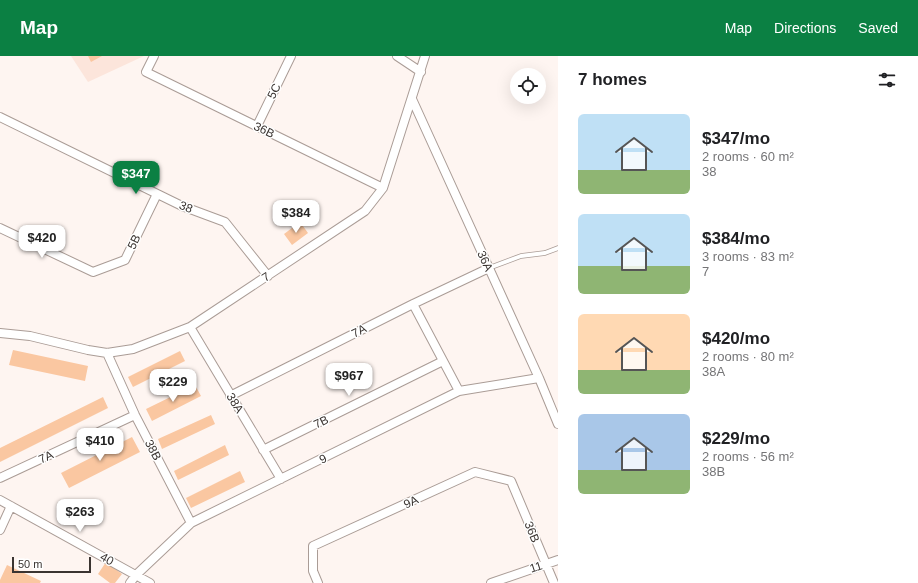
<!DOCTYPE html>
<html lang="en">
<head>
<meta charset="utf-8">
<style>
	:root { --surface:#fff; --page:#f2f2f2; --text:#202124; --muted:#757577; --accent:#0b8043 }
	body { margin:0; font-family:Arial,sans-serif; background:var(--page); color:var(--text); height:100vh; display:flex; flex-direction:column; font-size:15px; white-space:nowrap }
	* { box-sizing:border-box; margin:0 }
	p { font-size:13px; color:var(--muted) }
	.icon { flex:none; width:22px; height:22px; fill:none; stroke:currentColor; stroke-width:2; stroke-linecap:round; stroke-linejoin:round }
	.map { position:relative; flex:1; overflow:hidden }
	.details { display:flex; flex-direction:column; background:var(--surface); width:360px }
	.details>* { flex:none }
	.buttons { position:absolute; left:510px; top:12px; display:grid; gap:8px }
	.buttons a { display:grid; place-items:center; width:36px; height:36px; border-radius:50%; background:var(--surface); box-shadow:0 4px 16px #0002; font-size:20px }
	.scale { position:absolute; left:12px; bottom:10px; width:79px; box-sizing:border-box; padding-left:4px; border:2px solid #3a3431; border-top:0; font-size:11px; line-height:14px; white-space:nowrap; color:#3a3431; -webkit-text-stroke:3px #fff; paint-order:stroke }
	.price { position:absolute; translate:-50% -34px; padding:0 9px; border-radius:8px; background:#fff; color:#222; font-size:13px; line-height:26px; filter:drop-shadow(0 1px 2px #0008) }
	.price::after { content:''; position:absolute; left:50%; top:24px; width:12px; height:9px; margin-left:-6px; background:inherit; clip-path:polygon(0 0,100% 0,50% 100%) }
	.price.on { background:var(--accent); color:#fff }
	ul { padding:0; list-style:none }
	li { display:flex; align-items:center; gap:12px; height:100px; padding:0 20px }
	li span { display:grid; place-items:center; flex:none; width:112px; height:80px; border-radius:6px; color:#555 }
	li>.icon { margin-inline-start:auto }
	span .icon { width:48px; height:48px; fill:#fffc; stroke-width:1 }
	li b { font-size:17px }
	h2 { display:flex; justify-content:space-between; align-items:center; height:48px; padding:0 20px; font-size:17px }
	header { display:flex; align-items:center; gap:24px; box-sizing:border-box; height:56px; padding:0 20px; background:var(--accent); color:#fff }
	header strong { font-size:19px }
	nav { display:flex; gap:22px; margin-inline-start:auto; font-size:14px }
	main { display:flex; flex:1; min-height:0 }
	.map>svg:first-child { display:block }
	.built { fill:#fce5db }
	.building { fill:#fac7a1 }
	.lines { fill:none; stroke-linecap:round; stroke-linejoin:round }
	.lane-casing { stroke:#aa9c96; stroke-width:5.5 }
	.street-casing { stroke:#aa9c96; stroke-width:10 }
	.lane { stroke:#fff; stroke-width:4 }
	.street { stroke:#fff; stroke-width:8 }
	.labels { text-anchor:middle; stroke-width:3; stroke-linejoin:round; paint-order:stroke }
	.street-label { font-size:12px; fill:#3a3431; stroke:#fff }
</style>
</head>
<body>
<header>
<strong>Map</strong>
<nav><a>Map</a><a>Directions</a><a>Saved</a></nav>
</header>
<main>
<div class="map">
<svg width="558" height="527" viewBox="0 0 558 527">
	<rect width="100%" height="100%" fill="#fef5f1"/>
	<path class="built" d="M 71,0 L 144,0 L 88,26 Z"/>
	<path class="building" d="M 88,0 L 102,0 L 91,6 Z
		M 300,166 L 308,177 L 292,189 L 284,178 Z
		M 13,294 L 88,310 L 85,325 L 9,309 Z
		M 180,295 L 185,305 L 133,331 L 128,321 Z
		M 195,329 L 201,340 L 152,365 L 146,353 Z
		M 103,341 L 108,352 L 0,406 L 0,392 Z
		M 211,359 L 215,368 L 162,393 L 158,383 Z
		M 132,381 L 140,396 L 69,432 L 61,417 Z
		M 225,389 L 229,399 L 178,424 L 174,415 Z
		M 240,415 L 245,426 L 191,452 L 186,442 Z
		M 106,506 L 122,518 L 115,527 L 110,527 L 98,518 Z
		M 7,509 L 41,525 L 40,527 L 0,527 L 0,524 Z"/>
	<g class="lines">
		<g class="lane-casing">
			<path id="lane" d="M 489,212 L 521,200 L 545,197 L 558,192"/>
		</g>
		<g class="street-casing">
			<path id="street" d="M 154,0 L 146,16 L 383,132
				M 397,0 L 421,16
				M 412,43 L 539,322 L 558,368
				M 0,61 L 182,150 L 225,166 L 268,220
				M 257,70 L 291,0
				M 0,172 L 93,216 L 125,204 L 157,138
				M 413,248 L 459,335
				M 190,271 L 281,423
				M 0,277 L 30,280 L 88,294 L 107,297 L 133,293 L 190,271 L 365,155 L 383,132 L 425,0
				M 107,297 L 135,359 L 191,467
				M 230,340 L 413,248 L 489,212
				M 263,394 L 443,305
				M 0,422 L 135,359
				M 0,444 L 150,527
				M 0,474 L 11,450
				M 130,527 L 136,519 L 191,467 L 459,335 L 539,322
				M 318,527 L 313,515 L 313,490 L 475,416 L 511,425 L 554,527
				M 491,527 L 558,504"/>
		</g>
		<use href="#lane" class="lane"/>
		<use href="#street" class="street"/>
	</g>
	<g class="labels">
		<g class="street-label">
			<text transform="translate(274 35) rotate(-64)" y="4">5C</text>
			<text transform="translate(264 74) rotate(26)" y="4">36B</text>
			<text transform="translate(186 151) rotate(22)" y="4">38</text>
			<text transform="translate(134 186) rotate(-64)" y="4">5B</text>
			<text transform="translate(485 205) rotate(66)" y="4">36A</text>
			<text transform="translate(266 221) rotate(-33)" y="4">7</text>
			<text transform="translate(359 275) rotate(-27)" y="4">7A</text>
			<text transform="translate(235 347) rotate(59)" y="4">38A</text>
			<text transform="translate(321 366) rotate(-26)" y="4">7B</text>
			<text transform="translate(153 394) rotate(62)" y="4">38B</text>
			<text transform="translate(46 401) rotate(-25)" y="4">7A</text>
			<text transform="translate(323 403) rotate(-26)" y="4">9</text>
			<text transform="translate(411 446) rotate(-25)" y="4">9A</text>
			<text transform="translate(532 476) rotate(68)" y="4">36B</text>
			<text transform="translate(107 503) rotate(29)" y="4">40</text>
			<text transform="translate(536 511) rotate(-18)" y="4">11</text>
		</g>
	</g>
</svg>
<div class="buttons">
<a><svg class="icon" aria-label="locate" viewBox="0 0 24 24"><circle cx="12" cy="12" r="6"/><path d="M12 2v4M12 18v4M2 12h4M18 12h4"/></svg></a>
</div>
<div class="scale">50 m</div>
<b class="price on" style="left:136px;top:139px">$347</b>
<b class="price" style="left:296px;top:178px">$384</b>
<b class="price" style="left:42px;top:203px">$420</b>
<b class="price" style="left:349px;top:341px">$967</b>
<b class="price" style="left:173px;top:347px">$229</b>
<b class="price" style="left:100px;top:406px">$410</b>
<b class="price" style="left:80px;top:477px">$263</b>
</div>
<section class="details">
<h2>7 homes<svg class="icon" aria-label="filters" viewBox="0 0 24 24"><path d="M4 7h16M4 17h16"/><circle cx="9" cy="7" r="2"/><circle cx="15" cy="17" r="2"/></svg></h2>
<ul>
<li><span style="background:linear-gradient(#bfe0f5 70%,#8fb573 0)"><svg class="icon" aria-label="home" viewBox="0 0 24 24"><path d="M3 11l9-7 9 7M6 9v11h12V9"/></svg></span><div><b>$347/mo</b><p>2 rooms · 60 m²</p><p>38</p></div></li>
<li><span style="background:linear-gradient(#bfe0f5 65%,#8fb573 0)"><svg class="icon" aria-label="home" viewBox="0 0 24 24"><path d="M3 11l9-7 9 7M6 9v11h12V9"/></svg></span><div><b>$384/mo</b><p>3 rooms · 83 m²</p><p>7</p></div></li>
<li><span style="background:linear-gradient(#ffd9b3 70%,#8fb573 0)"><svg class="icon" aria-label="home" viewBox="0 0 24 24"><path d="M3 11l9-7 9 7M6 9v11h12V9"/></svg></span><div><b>$420/mo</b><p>2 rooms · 80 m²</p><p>38A</p></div></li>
<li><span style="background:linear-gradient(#a9c7e8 70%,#8fb573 0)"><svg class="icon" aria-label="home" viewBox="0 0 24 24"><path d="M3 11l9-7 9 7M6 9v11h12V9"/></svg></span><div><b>$229/mo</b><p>2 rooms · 56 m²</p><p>38B</p></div></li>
</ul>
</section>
</main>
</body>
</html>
